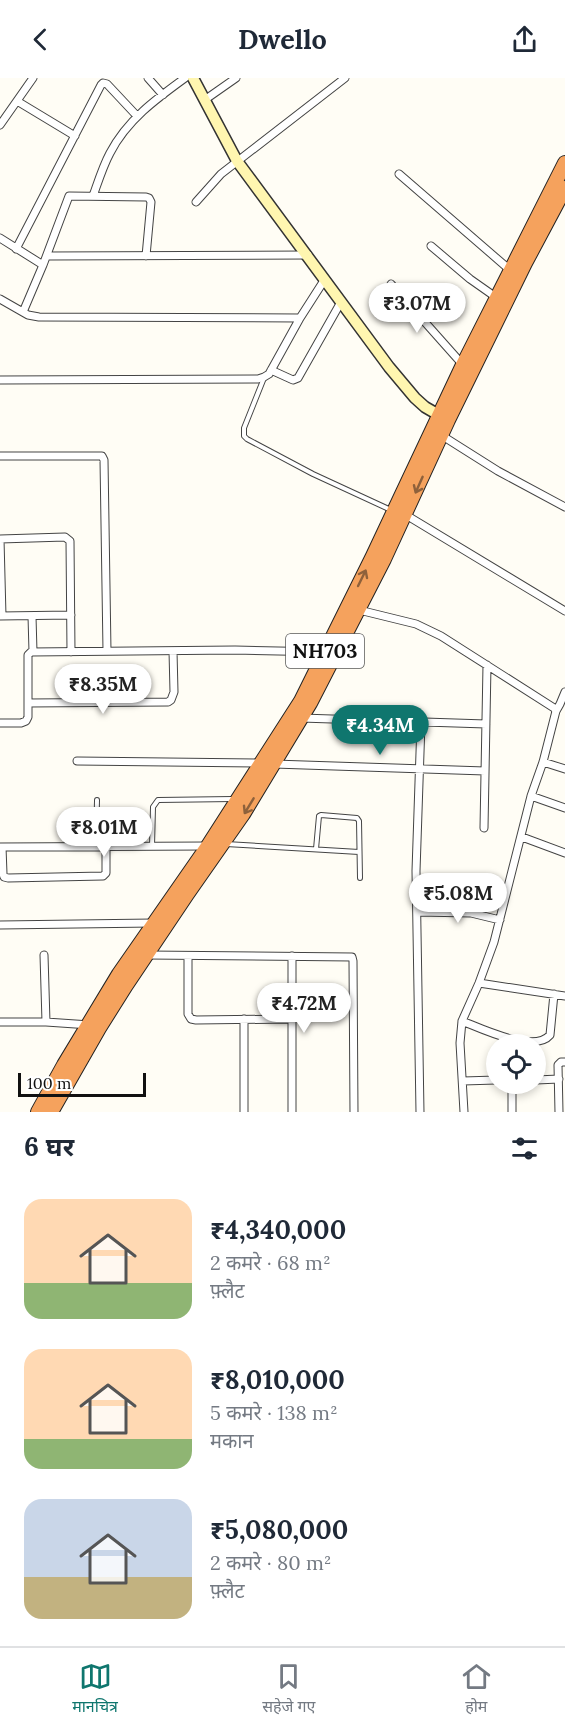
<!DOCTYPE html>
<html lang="hi">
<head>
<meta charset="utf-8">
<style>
	:root { --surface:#fff; --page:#f6f6f7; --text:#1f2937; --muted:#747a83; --line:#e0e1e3; --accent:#0f766e }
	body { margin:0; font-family:Lora,"Noto Sans Devanagari",serif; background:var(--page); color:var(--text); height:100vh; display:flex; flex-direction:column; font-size:22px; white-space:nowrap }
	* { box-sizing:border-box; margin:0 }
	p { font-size:20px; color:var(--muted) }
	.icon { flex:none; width:33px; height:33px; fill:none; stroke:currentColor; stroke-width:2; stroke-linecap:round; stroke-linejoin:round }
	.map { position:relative; height:1034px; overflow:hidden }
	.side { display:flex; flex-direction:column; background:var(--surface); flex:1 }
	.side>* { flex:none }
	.tools { position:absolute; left:486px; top:956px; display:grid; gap:12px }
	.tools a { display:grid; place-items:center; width:60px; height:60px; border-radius:50%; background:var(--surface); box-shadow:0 3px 9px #0003; font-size:30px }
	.scale { position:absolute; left:18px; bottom:15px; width:128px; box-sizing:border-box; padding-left:6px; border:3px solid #111; border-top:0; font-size:16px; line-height:21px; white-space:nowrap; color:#111; -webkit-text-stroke:4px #fff; paint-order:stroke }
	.price { position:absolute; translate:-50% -51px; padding:0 14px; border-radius:21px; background:#fff; color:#222; font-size:20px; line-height:39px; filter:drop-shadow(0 2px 3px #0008) }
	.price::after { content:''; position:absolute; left:50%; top:36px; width:18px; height:14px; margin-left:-9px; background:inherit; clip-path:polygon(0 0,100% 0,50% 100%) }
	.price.on { background:var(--accent); color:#fff }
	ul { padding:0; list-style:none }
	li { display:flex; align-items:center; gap:18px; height:150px; padding:0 24px }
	li span { display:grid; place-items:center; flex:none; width:168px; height:120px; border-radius:18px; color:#555 }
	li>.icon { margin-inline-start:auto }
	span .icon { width:72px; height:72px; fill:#fffc; stroke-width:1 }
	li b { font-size:26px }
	h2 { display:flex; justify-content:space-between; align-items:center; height:72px; padding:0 24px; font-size:26px }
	header { display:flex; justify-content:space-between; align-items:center; height:78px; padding:0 24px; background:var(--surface); font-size:27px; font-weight:800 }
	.tabs { display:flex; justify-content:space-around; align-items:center; height:84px; border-top:2px solid var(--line); background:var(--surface); font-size:16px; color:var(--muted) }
	.tabs a { display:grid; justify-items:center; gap:3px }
	.tabs .on { color:var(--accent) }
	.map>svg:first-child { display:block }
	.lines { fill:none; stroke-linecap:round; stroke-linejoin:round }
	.lane-casing { stroke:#444; stroke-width:6 }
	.street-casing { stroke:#444; stroke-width:9 }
	.secondary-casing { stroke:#333; stroke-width:13 }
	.highway-casing { stroke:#222; stroke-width:16 }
	.lane { stroke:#fff; stroke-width:4 }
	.street { stroke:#fff; stroke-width:7 }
	.secondary { stroke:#fff6b0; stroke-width:10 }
	.highway { stroke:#f5a25d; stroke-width:14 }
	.oneway { stroke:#8e613b }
	.labels { text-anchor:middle; stroke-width:6; stroke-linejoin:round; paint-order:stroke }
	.shield { fill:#fff; stroke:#585858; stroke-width:1.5 }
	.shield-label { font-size:20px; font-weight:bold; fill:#111 }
</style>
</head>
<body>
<header><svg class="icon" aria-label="back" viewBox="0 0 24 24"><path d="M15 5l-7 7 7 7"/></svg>Dwello<svg class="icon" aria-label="share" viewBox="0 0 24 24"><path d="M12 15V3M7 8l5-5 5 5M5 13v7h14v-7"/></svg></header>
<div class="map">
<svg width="565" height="1034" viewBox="0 0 565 1034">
	<rect width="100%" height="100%" fill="#fffdf5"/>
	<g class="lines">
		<g class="lane-casing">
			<path id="lane" d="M 264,300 L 244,350 L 244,358 L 247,361 L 313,396 L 391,432
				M 226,766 L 359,774
				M 96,768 L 97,722
				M 152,768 L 153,729 L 158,722 L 233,721
				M 316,771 L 319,738 L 321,737 L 357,740 L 359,743 L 360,800"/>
		</g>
		<g class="street-casing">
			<path id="street" d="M 148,0 L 163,17
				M 206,21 L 236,0
				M 17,23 L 75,58
				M 0,47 L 33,0
				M 399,96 L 510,192
				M 93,118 C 98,104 103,88 110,75 C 127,42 156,21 185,0
				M 196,124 L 221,96 L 345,0
				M 0,160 L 43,187
				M 431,168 L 470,201 L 497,220
				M 16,171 L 101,7 L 103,5 L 107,6 L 137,38
				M 47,178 L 308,177
				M 391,206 L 463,287
				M 0,221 L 28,237 L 39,239 L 300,240
				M 23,234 L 43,187 L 69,118 L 146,119 L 149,120 L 151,124 L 146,178
				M 271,292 L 293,302 L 298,300 L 341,224
				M 0,302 L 258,301 L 264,299 L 269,296 L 300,240 L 325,201
				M 441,357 L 498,393 L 565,429
				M 0,378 L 102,378 L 104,382 L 107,573
				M 406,437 L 565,533
				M 0,461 L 65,459 L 70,463 L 71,574
				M 0,461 L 2,538
				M 359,532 L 416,546 L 441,558 L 554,630 L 556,633
				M 0,538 L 71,537
				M 32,538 L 33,574
				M 28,625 L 168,624 L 171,622 L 174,614 L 173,573
				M 301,640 L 486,646
				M 0,645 L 21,645 L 26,643 L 28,639 L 28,577 L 31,574 L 235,572 L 327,574
				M 77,683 L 260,685
				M 543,684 L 565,691
				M 274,686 L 485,693
				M 531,718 L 565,730
				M 484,750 L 487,587
				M 522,759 L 565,775
				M 0,769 L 207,768
				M 2,769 L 3,796 L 4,799 L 8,800 L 103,798 L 106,795 L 106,768
				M 418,834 L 471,835 L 500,842
				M 0,847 L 153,845
				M 44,877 L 46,944
				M 147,877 L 352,879 L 353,883 L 354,1034
				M 188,878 L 188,936 L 191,941 L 196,942 L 291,941
				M 292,878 L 292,1034
				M 479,905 L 565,918
				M 244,941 L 244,1034
				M 462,943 C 480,950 534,976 550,957 L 554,916
				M 0,944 L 46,944 L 90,947
				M 536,1002 L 559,1001
				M 463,1003 L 496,1002
				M 512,1005 L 512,1034
				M 420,1034 L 416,793 L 421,645
				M 464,1034 L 460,965 L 462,943 L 479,905 L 494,864 L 531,718 L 543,684 L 556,633 L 560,626 L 565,614
				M 559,1034 L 558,987 L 561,984 L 565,984"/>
		</g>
		<g class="secondary-casing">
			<path id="secondary" d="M 193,0 L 237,83 L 389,289 L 415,320 L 425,329 L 444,340"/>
		</g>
		<g class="highway-casing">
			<path id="highway" d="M 38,1034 L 64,987 L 119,896 L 208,768 L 301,623 L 373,478 L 463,287 L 565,85
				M 51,1034 L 99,950 L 126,907 L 187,816 L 243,736 L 310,625 L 384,481 L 448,342 L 525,185 L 565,110"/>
		</g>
		<use href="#lane" class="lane"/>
		<use href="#street" class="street"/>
		<use href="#secondary" class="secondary"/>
		<use href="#highway" class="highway"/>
	</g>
	<defs><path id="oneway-shaft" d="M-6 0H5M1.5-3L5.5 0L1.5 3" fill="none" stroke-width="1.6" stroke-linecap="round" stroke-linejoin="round" transform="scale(1.5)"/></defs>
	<g class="oneway">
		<use href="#oneway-shaft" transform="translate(419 407) rotate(114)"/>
		<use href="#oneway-shaft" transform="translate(362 500) rotate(-64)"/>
		<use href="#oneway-shaft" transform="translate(249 728) rotate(121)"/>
	</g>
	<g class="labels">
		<rect class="shield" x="286" y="556" width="78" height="34" rx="4.5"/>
		<g class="shield-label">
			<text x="325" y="580">NH703</text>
		</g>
	</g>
</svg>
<div class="tools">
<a><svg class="icon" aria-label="locate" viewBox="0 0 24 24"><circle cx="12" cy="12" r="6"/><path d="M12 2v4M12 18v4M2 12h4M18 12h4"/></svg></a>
</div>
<div class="scale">100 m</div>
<b class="price" style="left:417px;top:256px">₹3.07M</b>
<b class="price" style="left:103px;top:637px">₹8.35M</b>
<b class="price on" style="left:380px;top:678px">₹4.34M</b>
<b class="price" style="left:104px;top:780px">₹8.01M</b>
<b class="price" style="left:458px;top:846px">₹5.08M</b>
<b class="price" style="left:304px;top:956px">₹4.72M</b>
</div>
<section class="side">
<h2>6 घर<svg class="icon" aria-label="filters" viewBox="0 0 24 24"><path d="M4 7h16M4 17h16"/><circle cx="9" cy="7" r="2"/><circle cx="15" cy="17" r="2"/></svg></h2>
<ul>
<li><span style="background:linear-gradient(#ffd9b3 70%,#8fb573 0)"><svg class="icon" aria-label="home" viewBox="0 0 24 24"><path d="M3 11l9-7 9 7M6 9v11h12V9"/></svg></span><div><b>₹4,340,000</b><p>2 कमरे · 68 m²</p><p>फ़्लैट</p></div></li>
<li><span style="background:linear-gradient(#ffd9b3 75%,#8fb573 0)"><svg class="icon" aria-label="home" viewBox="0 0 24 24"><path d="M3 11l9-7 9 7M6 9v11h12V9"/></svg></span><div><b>₹8,010,000</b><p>5 कमरे · 138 m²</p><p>मकान</p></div></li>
<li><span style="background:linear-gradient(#c9d6e8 65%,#c2b280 0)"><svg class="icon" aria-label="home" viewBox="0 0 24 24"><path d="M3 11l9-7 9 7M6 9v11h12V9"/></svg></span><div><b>₹5,080,000</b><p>2 कमरे · 80 m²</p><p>फ़्लैट</p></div></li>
</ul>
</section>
<nav class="tabs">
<a class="on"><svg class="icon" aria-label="map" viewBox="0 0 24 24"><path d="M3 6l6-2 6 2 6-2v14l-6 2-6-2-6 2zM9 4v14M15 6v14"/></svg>मानचित्र</a>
<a><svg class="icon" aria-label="saved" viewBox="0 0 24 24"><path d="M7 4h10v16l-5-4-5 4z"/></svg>सहेजे गए</a>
<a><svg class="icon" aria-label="home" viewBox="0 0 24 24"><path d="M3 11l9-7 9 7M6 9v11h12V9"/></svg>होम</a>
</nav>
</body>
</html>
